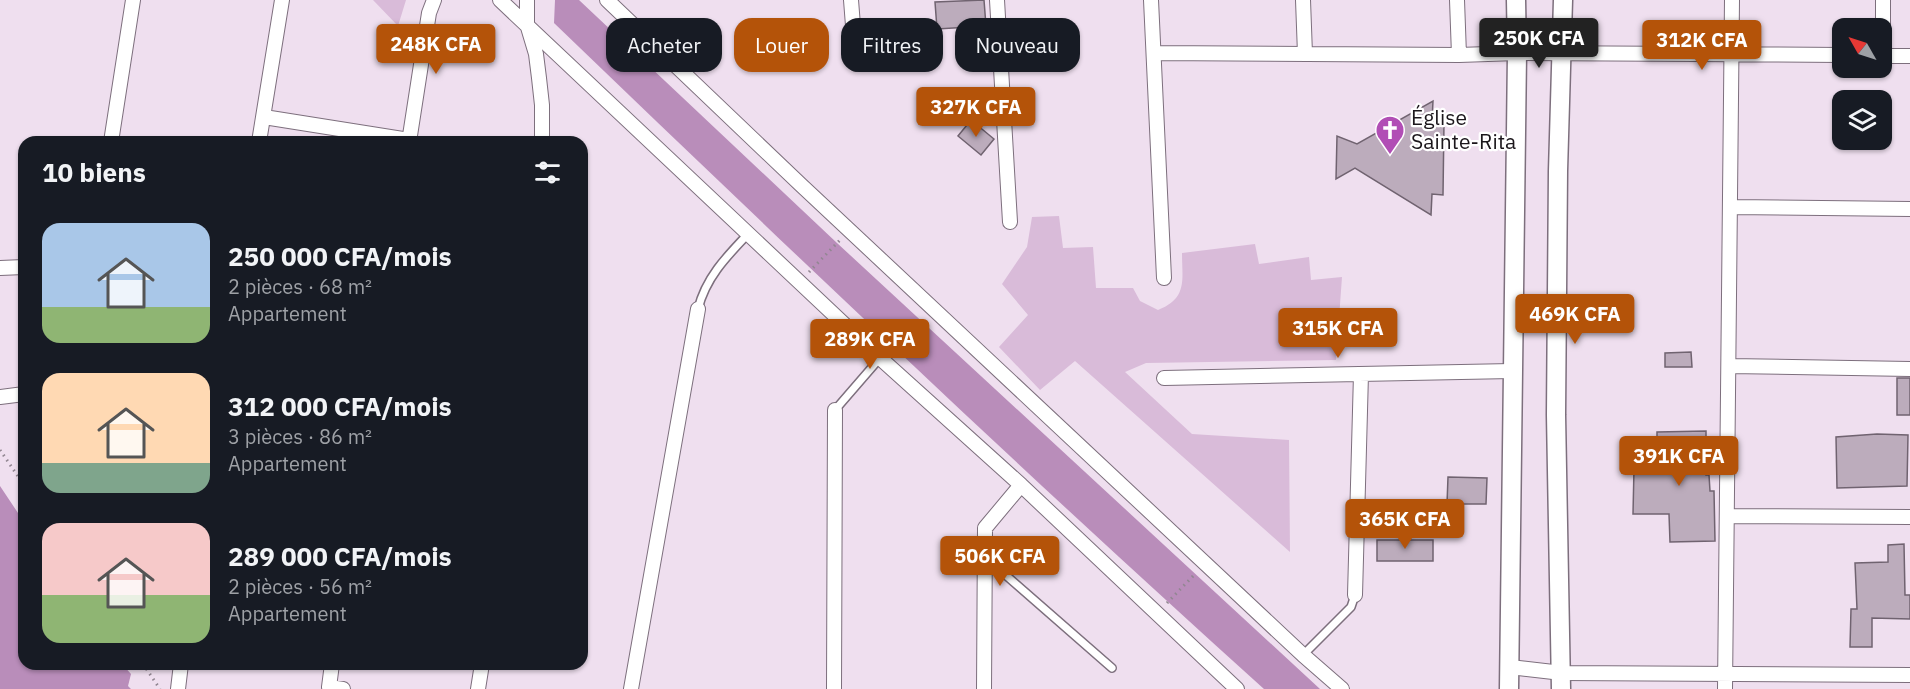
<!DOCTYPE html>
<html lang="fr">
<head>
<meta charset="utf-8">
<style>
	:root { --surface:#171b24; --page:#242831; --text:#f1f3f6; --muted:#9ea1a6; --accent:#b45309 }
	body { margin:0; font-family:"IBM Plex Sans",sans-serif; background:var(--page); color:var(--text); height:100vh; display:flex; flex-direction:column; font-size:22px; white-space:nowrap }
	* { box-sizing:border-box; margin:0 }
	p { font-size:20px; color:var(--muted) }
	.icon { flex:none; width:33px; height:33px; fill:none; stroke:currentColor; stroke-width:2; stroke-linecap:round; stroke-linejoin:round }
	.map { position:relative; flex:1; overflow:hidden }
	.sheet { position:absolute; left:18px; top:136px; width:570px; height:534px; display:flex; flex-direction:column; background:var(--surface); border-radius:18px; box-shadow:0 2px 4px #0004 }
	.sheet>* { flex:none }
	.banner { position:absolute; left:606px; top:18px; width:570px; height:54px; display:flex; gap:12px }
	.needle { width:39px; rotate:309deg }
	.buttons { position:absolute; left:1832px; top:18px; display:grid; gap:12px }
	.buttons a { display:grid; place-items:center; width:60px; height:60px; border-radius:12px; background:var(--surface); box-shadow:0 2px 4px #0004; font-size:30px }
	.price { position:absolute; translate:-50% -51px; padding:0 14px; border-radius:6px; background:var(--accent); color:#fff; font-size:20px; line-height:39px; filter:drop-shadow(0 2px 3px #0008) }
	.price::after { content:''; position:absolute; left:50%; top:36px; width:18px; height:14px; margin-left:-9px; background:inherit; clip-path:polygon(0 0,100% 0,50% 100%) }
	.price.current { background:#222; color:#fff }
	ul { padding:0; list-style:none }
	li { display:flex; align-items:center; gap:18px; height:150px; padding:0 24px }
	li span { display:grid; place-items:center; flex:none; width:168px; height:120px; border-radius:18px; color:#555 }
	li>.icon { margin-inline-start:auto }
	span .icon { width:72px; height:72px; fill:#fffc; stroke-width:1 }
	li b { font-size:26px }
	h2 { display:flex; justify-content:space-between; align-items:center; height:72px; padding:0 24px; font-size:26px }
	.chip { padding:0 21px; border-radius:18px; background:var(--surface); box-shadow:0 2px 4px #0004; font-size:21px; line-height:54px }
	.chip.current { background:var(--accent); color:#fff }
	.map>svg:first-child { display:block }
	.green { fill:#d9bbd9 }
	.water { fill:#b98dba }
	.building { fill:#bcacbc; stroke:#706370; stroke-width:1.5 }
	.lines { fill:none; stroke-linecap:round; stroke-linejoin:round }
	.lane-casing { stroke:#7d6f7d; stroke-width:10 }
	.street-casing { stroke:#7d6f7d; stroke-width:16 }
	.secondary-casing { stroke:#7d6f7d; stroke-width:21 }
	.path { stroke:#918691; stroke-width:3; stroke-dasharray:1.5 4.5; stroke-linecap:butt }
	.lane { stroke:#fff; stroke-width:7 }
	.street { stroke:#fff; stroke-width:14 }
	.secondary { stroke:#fff; stroke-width:18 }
	.labels { text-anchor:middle; stroke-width:4.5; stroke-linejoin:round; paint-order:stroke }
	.poi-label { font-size:21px; fill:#1b161b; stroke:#fff; text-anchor:start }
</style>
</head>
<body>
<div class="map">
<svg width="1910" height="689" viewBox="0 0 1910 689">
	<rect width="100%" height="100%" fill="#efdfef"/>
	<path class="green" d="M 373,0 L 406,0 L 398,26 Z
		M 1059,216 L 1063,248 L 1093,247 L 1096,288 L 1133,288 L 1140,301 L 1158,310 C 1188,298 1182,280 1182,253 L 1255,244 L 1259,264 L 1309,257 L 1311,280 L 1342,277 L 1336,360 L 1146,363 L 1125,372 L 1192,434 L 1289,440 L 1290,552 L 1075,361 L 1040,390 L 999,347 L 1028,315 L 1002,284 L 1027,247 L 1032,217 Z"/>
	<path class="water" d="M 555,0 L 579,0 L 837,243 L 1320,689 L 1264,689 C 1023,472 788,248 554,23 Z
		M 0,486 L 24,522 L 24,664 L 123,665 L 131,674 L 128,686 L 131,689 L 0,689 Z"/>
	<path class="building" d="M 984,0 L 986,26 L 937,29 L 935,2 Z
		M 1433,101 L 1432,121 L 1444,122 L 1443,195 L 1432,194 L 1431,215 L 1355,168 L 1336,179 L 1337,136 L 1357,144 Z
		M 971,120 L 994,139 L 981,155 L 958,136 Z
		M 1691,352 L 1692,367 L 1665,367 L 1665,353 Z
		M 1897,378 L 1910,378 L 1910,415 L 1897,415 Z
		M 1706,431 L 1706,475 L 1709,475 L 1710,491 L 1714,491 L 1715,541 L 1670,542 L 1669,514 L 1633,514 L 1634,469 L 1657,469 L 1657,432 Z
		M 1877,434 L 1908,435 L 1907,486 L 1837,488 L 1836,437 Z
		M 1448,477 L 1487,478 L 1486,504 L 1447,504 Z
		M 1377,540 L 1433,540 L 1433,561 L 1377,561 Z
		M 1904,544 L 1905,595 L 1910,595 L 1910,619 L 1872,618 L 1872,647 L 1850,647 L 1851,609 L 1857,609 L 1855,563 L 1888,562 L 1888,545 Z"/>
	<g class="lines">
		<g class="lane-casing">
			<path id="lane" d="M 698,309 C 706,277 727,256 749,233
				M 835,410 L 880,358
				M 985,557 L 1112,668
				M 1303,655 L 1351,607 L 1355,595"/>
		</g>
		<g class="street-casing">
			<path id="street" d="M 500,0 L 880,358 L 1021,485 L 1237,689
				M 527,0 L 527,24 L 536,54 L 539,78 L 542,105 L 542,142
				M 607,0 L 801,185 L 1303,655 L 1342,689
				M 851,0 L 856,64
				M 997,0 L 1010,222
				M 1151,0 L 1164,278
				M 1303,0 L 1305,54
				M 1457,0 L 1459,55
				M 1154,53 L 1459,55 L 1517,53 L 1842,55
				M 1881,56 L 1910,56
				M 1883,56 L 1883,0
				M 264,117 L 409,140
				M 111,142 L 133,0
				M 259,142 L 282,0
				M 409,142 L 429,13 L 434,0
				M 1730,207 L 1910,209
				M 0,268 L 24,267
				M 1729,366 L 1910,369
				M 1164,378 L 1512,371
				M 0,397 L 24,394
				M 1727,516 L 1910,517
				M 1355,595 L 1361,374
				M 332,664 L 329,687 L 343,689
				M 1510,667 L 1562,673 L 1910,675
				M 178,689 L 181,664
				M 478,689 L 482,664
				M 631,689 L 698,309
				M 834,689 L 835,410
				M 984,689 L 985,528 L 1021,485
				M 1725,689 L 1732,0"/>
		</g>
		<g class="secondary-casing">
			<path id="secondary" d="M 1509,689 L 1517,53 L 1516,0
				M 1561,689 L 1556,415 L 1558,171 L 1563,0"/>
		</g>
		<path class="path" d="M 809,272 L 840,240
			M 0,450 L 24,485
			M 1167,603 L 1196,573
			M 143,664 L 160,689"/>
		<use href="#lane" class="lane"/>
		<use href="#street" class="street"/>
		<use href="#secondary" class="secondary"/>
	</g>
	<defs>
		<g id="church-pin" transform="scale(1.5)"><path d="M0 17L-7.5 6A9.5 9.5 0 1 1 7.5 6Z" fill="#b14eb5" stroke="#fff"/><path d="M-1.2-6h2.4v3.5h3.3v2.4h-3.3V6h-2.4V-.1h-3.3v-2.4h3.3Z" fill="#fff"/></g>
	</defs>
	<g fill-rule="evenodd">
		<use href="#church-pin" x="1390" y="130"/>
	</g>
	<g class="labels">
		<g class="poi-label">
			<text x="1411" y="125">Église<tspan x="1411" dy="24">Sainte-Rita</tspan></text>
		</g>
	</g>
</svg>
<div class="buttons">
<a><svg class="needle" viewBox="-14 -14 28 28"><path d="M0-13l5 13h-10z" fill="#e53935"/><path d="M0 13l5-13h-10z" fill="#9ea1a6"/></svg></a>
<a><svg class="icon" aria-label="layers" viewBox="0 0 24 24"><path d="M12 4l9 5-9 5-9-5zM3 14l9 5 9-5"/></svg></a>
</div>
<b class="price current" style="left:1539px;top:69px">250K CFA</b>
<b class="price" style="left:1702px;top:71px">312K CFA</b>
<b class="price" style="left:436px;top:75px">248K CFA</b>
<b class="price" style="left:976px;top:138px">327K CFA</b>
<b class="price" style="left:1575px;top:345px">469K CFA</b>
<b class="price" style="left:1338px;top:359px">315K CFA</b>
<b class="price" style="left:870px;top:370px">289K CFA</b>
<b class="price" style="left:1679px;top:487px">391K CFA</b>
<b class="price" style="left:1405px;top:550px">365K CFA</b>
<b class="price" style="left:1000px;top:587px">506K CFA</b>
<div class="banner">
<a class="chip">Acheter</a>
<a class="chip current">Louer</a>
<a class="chip">Filtres</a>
<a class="chip">Nouveau</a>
</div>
<section class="sheet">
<h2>10 biens<svg class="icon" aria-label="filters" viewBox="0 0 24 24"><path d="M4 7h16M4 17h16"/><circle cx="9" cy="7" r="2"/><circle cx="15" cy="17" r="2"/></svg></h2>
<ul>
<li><span style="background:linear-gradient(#a9c7e8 70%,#8fb573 0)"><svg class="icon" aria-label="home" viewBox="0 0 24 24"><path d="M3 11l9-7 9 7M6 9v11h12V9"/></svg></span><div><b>250 000 CFA/mois</b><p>2 pièces · 68 m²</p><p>Appartement</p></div></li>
<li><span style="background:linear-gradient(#ffd9b3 75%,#7fa58c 0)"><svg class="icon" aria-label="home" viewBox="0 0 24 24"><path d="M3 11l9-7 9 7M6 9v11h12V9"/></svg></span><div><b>312 000 CFA/mois</b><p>3 pièces · 86 m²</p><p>Appartement</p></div></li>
<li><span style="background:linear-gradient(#f6c9c9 60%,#8fb573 0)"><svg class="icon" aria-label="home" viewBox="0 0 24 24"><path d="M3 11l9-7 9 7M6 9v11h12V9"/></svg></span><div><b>289 000 CFA/mois</b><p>2 pièces · 56 m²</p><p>Appartement</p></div></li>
</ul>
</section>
</div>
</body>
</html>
